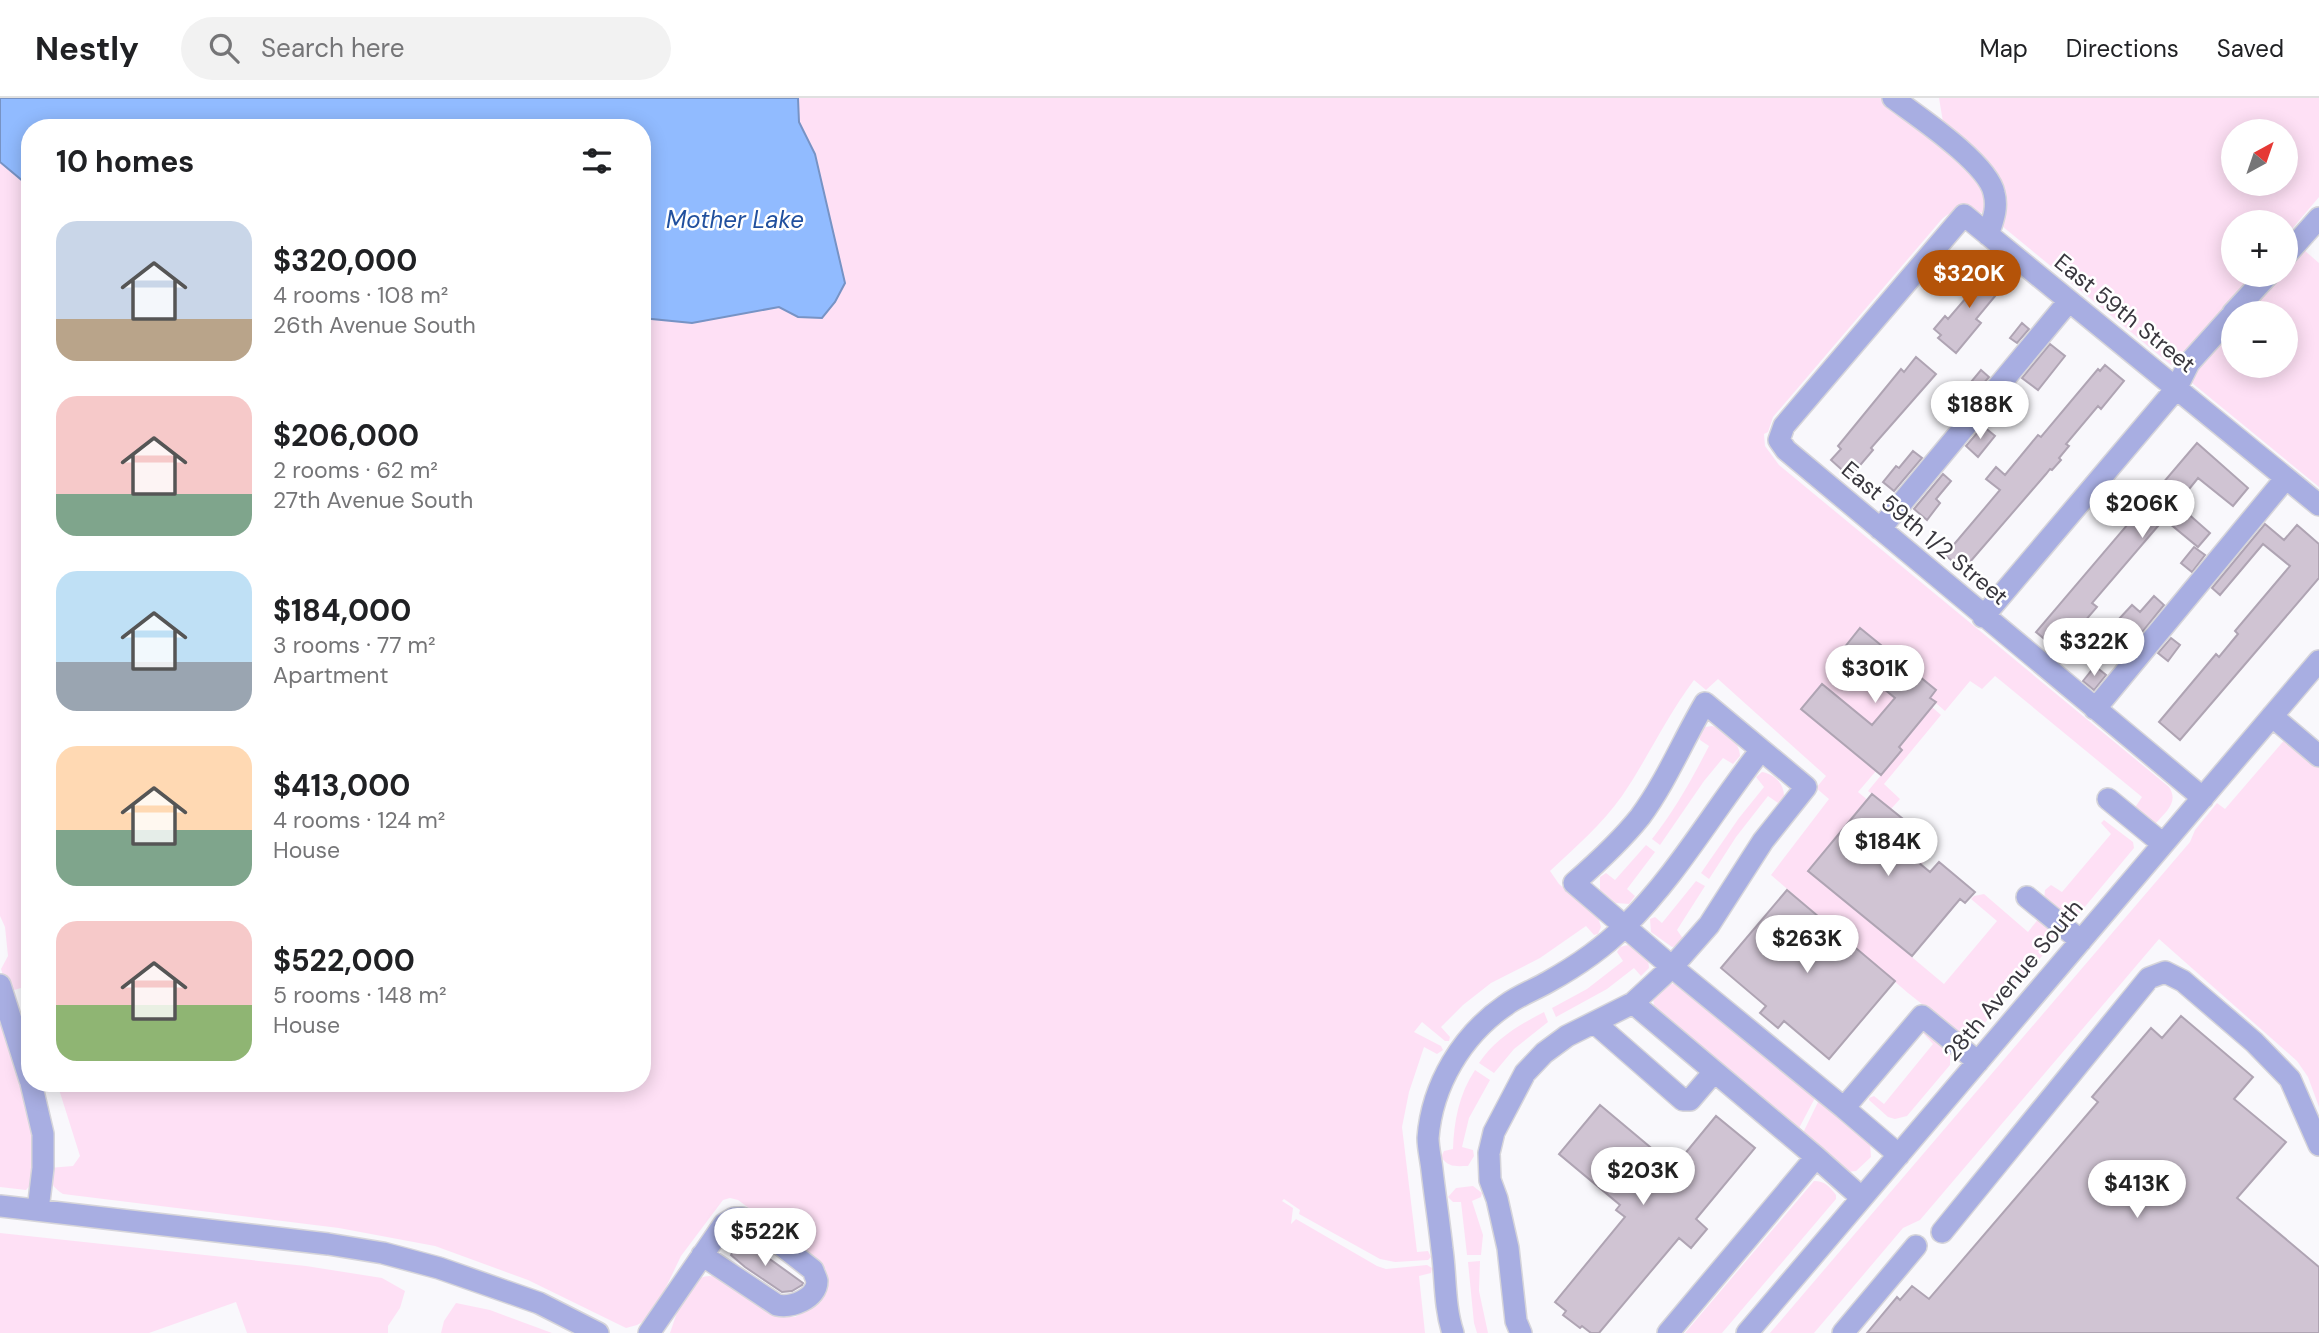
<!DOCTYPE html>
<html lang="en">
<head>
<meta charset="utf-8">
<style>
	:root { --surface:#fff; --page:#f2f2f2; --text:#202124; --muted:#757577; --line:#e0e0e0; --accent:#b45309 }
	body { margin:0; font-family:"DM Sans",sans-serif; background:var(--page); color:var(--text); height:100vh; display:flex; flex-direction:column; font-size:26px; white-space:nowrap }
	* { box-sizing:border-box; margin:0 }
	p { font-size:23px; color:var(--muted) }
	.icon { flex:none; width:38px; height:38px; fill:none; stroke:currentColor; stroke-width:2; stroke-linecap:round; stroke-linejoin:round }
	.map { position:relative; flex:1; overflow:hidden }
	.details { position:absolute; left:21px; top:21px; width:630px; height:973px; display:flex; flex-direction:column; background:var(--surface); border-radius:28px; box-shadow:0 4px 18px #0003 }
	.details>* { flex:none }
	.needle { width:46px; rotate:40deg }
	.buttons { position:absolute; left:2221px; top:21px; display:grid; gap:14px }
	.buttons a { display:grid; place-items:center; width:77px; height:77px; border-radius:50%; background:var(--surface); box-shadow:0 4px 18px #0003; font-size:35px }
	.price { position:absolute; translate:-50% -60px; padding:0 16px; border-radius:24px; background:#fff; color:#222; font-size:23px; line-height:46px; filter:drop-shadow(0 2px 4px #0008) }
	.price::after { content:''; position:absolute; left:50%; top:42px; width:21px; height:16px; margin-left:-10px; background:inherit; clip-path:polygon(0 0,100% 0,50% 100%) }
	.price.active { background:var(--accent); color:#fff }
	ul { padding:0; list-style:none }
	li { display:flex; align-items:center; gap:21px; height:175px; padding:0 35px }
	li span { display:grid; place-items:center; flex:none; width:196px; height:140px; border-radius:21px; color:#555 }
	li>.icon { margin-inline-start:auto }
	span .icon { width:84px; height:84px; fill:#fffc; stroke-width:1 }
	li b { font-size:30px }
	h2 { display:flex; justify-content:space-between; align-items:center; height:84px; padding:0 35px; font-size:30px }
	header { display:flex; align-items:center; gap:42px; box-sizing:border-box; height:98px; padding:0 35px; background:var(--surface); border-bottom:2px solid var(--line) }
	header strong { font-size:33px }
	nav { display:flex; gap:38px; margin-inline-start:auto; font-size:24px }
	.search { width:490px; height:63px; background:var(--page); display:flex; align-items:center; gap:18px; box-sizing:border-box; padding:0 24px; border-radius:38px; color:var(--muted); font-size:26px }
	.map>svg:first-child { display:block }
	.green { fill:#fee0f5; fill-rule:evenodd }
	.water { fill:#91bbff; stroke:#7793c5; stroke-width:2 }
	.building { fill:#d0c4d3; stroke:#afa4b3; stroke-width:2 }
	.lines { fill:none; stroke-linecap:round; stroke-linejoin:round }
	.minor-casing { stroke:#d6d5da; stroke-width:24 }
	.minor { stroke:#a8aee2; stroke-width:21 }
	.labels { text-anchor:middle; stroke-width:5; stroke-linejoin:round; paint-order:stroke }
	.street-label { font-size:23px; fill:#39373e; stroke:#fff }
	.water-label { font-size:24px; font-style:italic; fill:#21509e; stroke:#fff }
</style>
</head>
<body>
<header>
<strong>Nestly</strong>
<div class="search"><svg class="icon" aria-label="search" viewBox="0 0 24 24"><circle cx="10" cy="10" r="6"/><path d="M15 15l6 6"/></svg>Search here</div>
<nav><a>Map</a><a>Directions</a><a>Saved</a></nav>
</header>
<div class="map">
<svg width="2319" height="1235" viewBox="0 0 2319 1235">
	<rect width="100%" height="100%" fill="#f9f8fc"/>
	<path class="green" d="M 798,0 L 1885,0 L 1977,76 L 1990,117 C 1970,112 1959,107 1942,121 L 1773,319 L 1768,334 L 1764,336 L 1765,348 L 1779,367 L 2169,689 C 2179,704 2166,714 2156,725 L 2153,725 L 2134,711 L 2142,699 L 1995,578 L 1982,591 L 1970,583 L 1945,613 L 1930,600 L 1935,592 L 1860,531 L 1840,555 L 1915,616 L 1892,644 L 1822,586 L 1801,611 L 1876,673 L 1858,694 L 1892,722 L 1809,773 L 1944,886 L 1997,823 L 1971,801 L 1974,798 L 1984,796 L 2028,834 L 2039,820 L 2059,837 L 2029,874 L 2026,872 L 1977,935 L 1969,938 L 1961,937 L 1908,895 L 1771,777 L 1829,701 L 1816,690 L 1826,678 L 1718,581 L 1706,592 L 1694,582 C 1666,619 1648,660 1622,698 C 1602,726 1576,749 1550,773 L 1559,786 L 1598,819 L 1601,829 L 1598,836 L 1594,837 L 1586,828 L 1540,860 L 1491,885 L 1463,907 L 1441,929 L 1450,939 L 1449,943 L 1445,943 L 1422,924 L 1414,934 L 1441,948 L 1443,952 L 1437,956 L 1424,949 L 1409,994 L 1402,1029 L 1417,1154 L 1428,1153 L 1431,1159 L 1428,1162 L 1395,1164 L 1380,1161 L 1299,1116 L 1300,1112 L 1284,1101 L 1282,1103 L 1293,1110 L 1291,1126 L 1296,1121 L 1377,1168 L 1386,1171 L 1427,1167 L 1432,1170 L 1431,1175 L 1419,1178 L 1425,1235 L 670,1235 C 678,1214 687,1171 716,1179 L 782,1219 L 795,1219 L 805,1213 L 825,1186 L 826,1172 L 819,1162 L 738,1102 L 730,1100 L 723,1102 L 681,1158 L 656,1210 L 646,1222 L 637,1227 L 626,1230 L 528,1182 L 435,1148 L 339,1130 L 63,1096 C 52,1089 49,1083 49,1070 L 73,1068 L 80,1058 L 57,985 L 642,985 L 642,220 L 692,225 L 779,209 L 798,219 L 845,185 L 815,56 L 799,24 Z
		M 1939,0 L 2319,0 L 2319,99 L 2286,138 L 2286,124 L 2233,124 L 2233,177 L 2253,177 L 2180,264 L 2171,267 L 2002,128 L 1943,24 ZM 2233,33 L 2286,33 L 2286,86 L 2233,86 Z
		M 0,64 L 30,89 L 30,900 L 27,892 L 21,890 L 11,893 L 7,889 L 1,871 L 8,858 L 5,829 L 0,818 Z
		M 2304,152 L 2319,165 L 2319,389 L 2186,280 L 2233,224 L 2233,268 L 2286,268 L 2286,215 L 2241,215 L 2277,177 L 2286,177 L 2286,168 Z
		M 1932,609 L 1941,617 L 1884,686 L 1900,701 L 1891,711 L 1868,693 L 1902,652 L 1899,649 Z
		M 1712,628 C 1725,632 1740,644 1740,658 L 1733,666 L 1723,660 L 1704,683 L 1660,747 L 1652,741 C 1675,712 1692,681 1709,648 L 1700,642 L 1699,636 L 1705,629 Z
		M 2287,639 L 2319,665 L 2319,1009 L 2308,979 L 2297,963 L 2159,841 L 1920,1122 L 1903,1130 L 1814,1235 L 1770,1235 L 2190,744 L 2195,732 L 2217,705 L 2225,711 Z
		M 1762,674 C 1774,676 1784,685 1784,698 L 1778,705 L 1768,698 L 1736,739 L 1709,781 L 1701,775 L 1739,720 L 1764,689 L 1756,679 Z
		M 2104,722 L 2133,744 L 2134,750 L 2073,823 L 2069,824 L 2044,802 L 2045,792 L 2051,787 L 2062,794 L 2111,736 L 2101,725 Z
		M 1898,727 L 1932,755 L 1921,767 L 1901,750 L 1893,733 Z
		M 1646,747 L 1655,754 L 1627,791 L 1635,798 L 1629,806 L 1616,805 L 1600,792 L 1600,779 L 1606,775 L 1615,782 Z
		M 1696,783 L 1705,788 L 1677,832 L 1684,842 L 1678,848 L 1672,849 L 1651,834 L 1650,821 L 1655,819 L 1662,825 Z
		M 1628,847 L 1648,861 L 1649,870 L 1641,878 L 1634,870 L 1607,891 L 1556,919 L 1552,910 L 1587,891 L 1623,863 L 1617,854 L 1620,849 Z
		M 1676,885 L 1816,998 L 1797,1034 L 1655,913 L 1653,901 C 1659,893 1665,886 1676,885 Z
		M 0,908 L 32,1007 L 35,1082 L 26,1092 L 0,1089 Z
		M 1544,914 L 1548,924 L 1514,951 L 1494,975 L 1479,965 C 1495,941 1519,927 1544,914 Z
		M 1927,932 L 1950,953 L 1950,967 L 1907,1018 L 1895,1021 L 1888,1019 L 1869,1002 L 1869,1000 L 1874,998 L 1884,1006 L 1933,946 L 1923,935 Z
		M 1475,972 L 1490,982 L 1469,1020 L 1462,1049 L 1473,1052 L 1474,1058 L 1468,1068 C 1456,1068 1449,1070 1441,1059 L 1444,1053 L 1453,1051 C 1454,1023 1459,996 1475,972 Z
		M 1819,1002 L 1870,1045 L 1871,1059 L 1856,1073 L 1848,1074 L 1802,1037 Z
		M 1814,1083 C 1825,1083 1830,1089 1836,1097 L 1836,1101 L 1722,1235 L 1685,1235 Z
		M 1473,1088 L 1482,1095 L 1481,1099 L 1472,1103 L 1483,1137 L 1481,1157 L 1467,1157 L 1461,1104 L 1453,1104 L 1448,1099 L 1456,1090 Z
		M 0,1135 L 306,1168 L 382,1180 L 405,1193 L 400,1210 L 388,1228 L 388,1235 L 247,1235 L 236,1204 L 149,1235 L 0,1235 Z
		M 1480,1163 L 1479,1193 L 1488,1235 L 1477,1235 L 1474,1225 L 1468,1164 Z
		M 456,1205 L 490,1212 L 552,1235 L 441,1235 L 444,1223 Z"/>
	<path class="water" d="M 0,0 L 798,0 L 799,24 L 815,56 L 845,185 L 835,204 L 822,220 L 798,219 L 779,209 L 692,225 L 642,220 L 642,30 L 30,30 L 30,89 L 0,64 Z"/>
	<path class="building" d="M 1984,168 L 2005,186 L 1976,221 L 1981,225 L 1956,255 L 1938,240 L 1941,237 L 1934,231 L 1945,218 L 1948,221 L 1966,200 L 1962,196 Z
		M 2022,225 L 2029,231 L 2017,245 L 2010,240 Z
		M 2050,246 L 2065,258 L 2038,292 L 2022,280 Z
		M 1916,259 L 1936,276 L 1871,350 L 1873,352 L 1850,379 L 1831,362 L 1841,351 L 1838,348 L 1901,271 L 1904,274 Z
		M 2105,267 L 2124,283 L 2101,311 L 2098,308 L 2066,346 L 2069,348 L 2059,360 L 2061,362 L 2052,372 L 2050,371 L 2046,376 L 1963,472 L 1945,457 L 2000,392 L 1986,381 L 1996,369 L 2005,377 L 2038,337 L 2041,339 L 2098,271 L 2100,273 Z
		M 1981,272 L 1989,279 L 1961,312 L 1956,308 L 1965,299 L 1961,296 Z
		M 1983,328 L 1995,338 L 1978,359 L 1966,348 Z
		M 2197,345 L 2248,390 L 2233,408 L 2198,380 L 2177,406 L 2210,435 L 2198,449 L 2164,421 L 2092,505 L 2097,509 L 2072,538 L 2076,541 L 2063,556 L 2036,534 Z
		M 1913,353 L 1922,360 L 1894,393 L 1883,384 L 1896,368 L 1899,370 Z
		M 1943,376 L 1951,383 L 1936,401 L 1940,405 L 1927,422 L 1914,411 Z
		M 2265,426 L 2284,442 L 2297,427 L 2319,446 L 2319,480 L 2180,642 L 2159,624 L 2216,556 L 2219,559 L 2238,536 L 2235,533 L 2290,468 L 2263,446 L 2220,497 L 2212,490 Z
		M 2194,449 L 2205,457 L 2192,474 L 2181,465 Z
		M 2154,498 L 2164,507 L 2139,538 L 2119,521 L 2132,507 L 2140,514 Z
		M 1860,530 L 1936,592 L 1930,600 L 1936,604 L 1899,649 L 1902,652 L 1881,677 L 1801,611 L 1822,586 L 1872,627 L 1895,600 L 1840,555 Z
		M 2171,540 L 2180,547 L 2168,563 L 2158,555 Z
		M 2095,568 L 2106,577 L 2094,592 L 2083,583 Z
		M 1872,696 L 1903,721 L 1893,733 L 1906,744 L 1901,750 L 1930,774 L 1939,764 L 1975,794 L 1965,805 L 1960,801 L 1912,858 L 1808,773 Z
		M 1787,792 L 1895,883 L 1829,961 L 1784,923 L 1778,930 L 1760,915 L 1766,908 L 1721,870 Z
		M 2181,918 L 2253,979 L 2234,1001 L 2286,1044 L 2237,1100 L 2319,1169 L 2319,1235 L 1867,1235 L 1897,1199 L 1900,1202 L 1912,1188 L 1929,1201 L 2098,1004 L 2092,999 L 2151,930 L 2162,940 Z
		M 1600,1007 L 1674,1069 L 1716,1018 L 1755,1050 L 1696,1121 L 1707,1131 L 1691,1150 L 1679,1140 L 1599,1235 L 1591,1235 L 1582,1228 L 1580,1230 L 1563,1217 L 1566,1213 L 1555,1204 L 1625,1119 L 1616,1112 L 1620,1107 L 1559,1056 Z
		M 742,1141 L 803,1185 L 802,1187 L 792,1193 L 782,1194 L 745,1169 L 731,1157 Z"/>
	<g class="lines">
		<g class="minor-casing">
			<path id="minor" d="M 1893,0 C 1917,18 1988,65 1994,95 C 1998,110 1993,122 1988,137
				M 2286,157 L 2319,120
				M 2233,215 L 2268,177
				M 1880,431 L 2069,203
				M 1983,519 L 2176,291 L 2189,265 L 2233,216
				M 2095,611 L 2286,380
				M 2272,618 L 2319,658
				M 2203,700 L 1786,352 L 1779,342 L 1784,328 L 1964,117 L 2319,407
				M 2108,701 L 2163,746
				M 2027,799 L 2081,843
				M 0,887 L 30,982
				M 1633,905 L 1672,869 L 1709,827 L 1763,743 L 1806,689 L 1705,605 C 1683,642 1666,684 1640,719 C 1620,744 1598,764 1574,785 L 1672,869 L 1844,1010 L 1922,918 L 1978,964
				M 1596,926 L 1683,1002 L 1690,1002 L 1714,974
				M 31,985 L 43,1036 L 43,1070 L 38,1112
				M 1844,1010 L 1899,1057
				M 1816,1059 L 1862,1100
				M 0,1108 L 328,1146 L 383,1155 L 439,1170 L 539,1205 L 598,1235
				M 1942,1134 L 2149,880 L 2165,874 L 2183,883 L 2254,944 L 2290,981 L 2319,1047
				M 649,1235 L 724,1126 L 734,1120 L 742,1120 L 754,1126 L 813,1172 C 814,1176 816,1179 817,1183 C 817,1201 791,1210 777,1207 L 702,1157
				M 1453,1235 C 1444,1208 1446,1179 1442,1151 C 1439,1124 1435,1098 1432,1072 C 1431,1062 1428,1050 1428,1040 C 1432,987 1462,937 1506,907 C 1518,898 1534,892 1548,884 C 1575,869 1603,850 1625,828 C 1678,776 1715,710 1761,652
				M 1521,1235 L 1516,1223 L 1508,1150 L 1497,1101 L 1490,1082 L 1489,1055 L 1494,1034 L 1525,975 L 1544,955 L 1567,938 L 1633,905 L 1816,1059 L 1668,1235
				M 1747,1235 L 2319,563
				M 1843,1235 L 1916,1148"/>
		</g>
		<use href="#minor" class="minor"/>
	</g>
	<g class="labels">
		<g class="street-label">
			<text transform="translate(2125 215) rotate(39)" y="8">East 59th Street</text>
			<text transform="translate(1925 435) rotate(40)" y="8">East 59th 1/2 Street</text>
			<text transform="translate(2013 882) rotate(-50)" y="8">28th Avenue South</text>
		</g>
		<g class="water-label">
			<text x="735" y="130">Mother Lake</text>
		</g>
	</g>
</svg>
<div class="buttons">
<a><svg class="needle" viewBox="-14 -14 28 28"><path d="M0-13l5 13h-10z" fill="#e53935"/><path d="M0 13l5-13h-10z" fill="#757577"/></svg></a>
<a>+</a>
<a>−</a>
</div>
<b class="price active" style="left:1969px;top:212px">$320K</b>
<b class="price" style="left:1980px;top:343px">$188K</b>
<b class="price" style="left:2142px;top:442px">$206K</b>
<b class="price" style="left:2094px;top:580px">$322K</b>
<b class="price" style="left:1875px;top:607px">$301K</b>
<b class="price" style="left:1888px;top:780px">$184K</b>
<b class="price" style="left:1807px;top:877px">$263K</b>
<b class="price" style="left:1643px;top:1109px">$203K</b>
<b class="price" style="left:2137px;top:1122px">$413K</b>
<b class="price" style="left:765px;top:1170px">$522K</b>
<section class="details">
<h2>10 homes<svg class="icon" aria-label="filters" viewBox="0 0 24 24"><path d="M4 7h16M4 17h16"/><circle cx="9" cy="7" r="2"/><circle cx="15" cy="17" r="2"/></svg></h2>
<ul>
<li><span style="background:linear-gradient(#c9d6e8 70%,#b9a48a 0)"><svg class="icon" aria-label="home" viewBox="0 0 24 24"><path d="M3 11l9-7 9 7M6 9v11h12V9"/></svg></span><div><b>$320,000</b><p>4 rooms · 108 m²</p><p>26th Avenue South</p></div></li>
<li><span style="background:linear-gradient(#f6c9c9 70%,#7fa58c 0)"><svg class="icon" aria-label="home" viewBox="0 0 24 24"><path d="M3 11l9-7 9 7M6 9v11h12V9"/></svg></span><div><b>$206,000</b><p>2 rooms · 62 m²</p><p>27th Avenue South</p></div></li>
<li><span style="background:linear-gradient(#bfe0f5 65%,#9aa5b1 0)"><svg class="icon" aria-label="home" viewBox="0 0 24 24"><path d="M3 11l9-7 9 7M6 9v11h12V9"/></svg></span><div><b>$184,000</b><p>3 rooms · 77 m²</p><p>Apartment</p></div></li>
<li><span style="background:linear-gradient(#ffd9b3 60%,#7fa58c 0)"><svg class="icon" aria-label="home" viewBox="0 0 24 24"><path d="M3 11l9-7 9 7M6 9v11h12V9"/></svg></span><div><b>$413,000</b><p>4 rooms · 124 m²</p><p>House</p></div></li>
<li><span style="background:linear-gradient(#f6c9c9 60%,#8fb573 0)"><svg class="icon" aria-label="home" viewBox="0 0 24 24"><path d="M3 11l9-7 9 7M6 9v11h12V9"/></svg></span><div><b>$522,000</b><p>5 rooms · 148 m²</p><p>House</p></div></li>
</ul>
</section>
</div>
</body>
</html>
